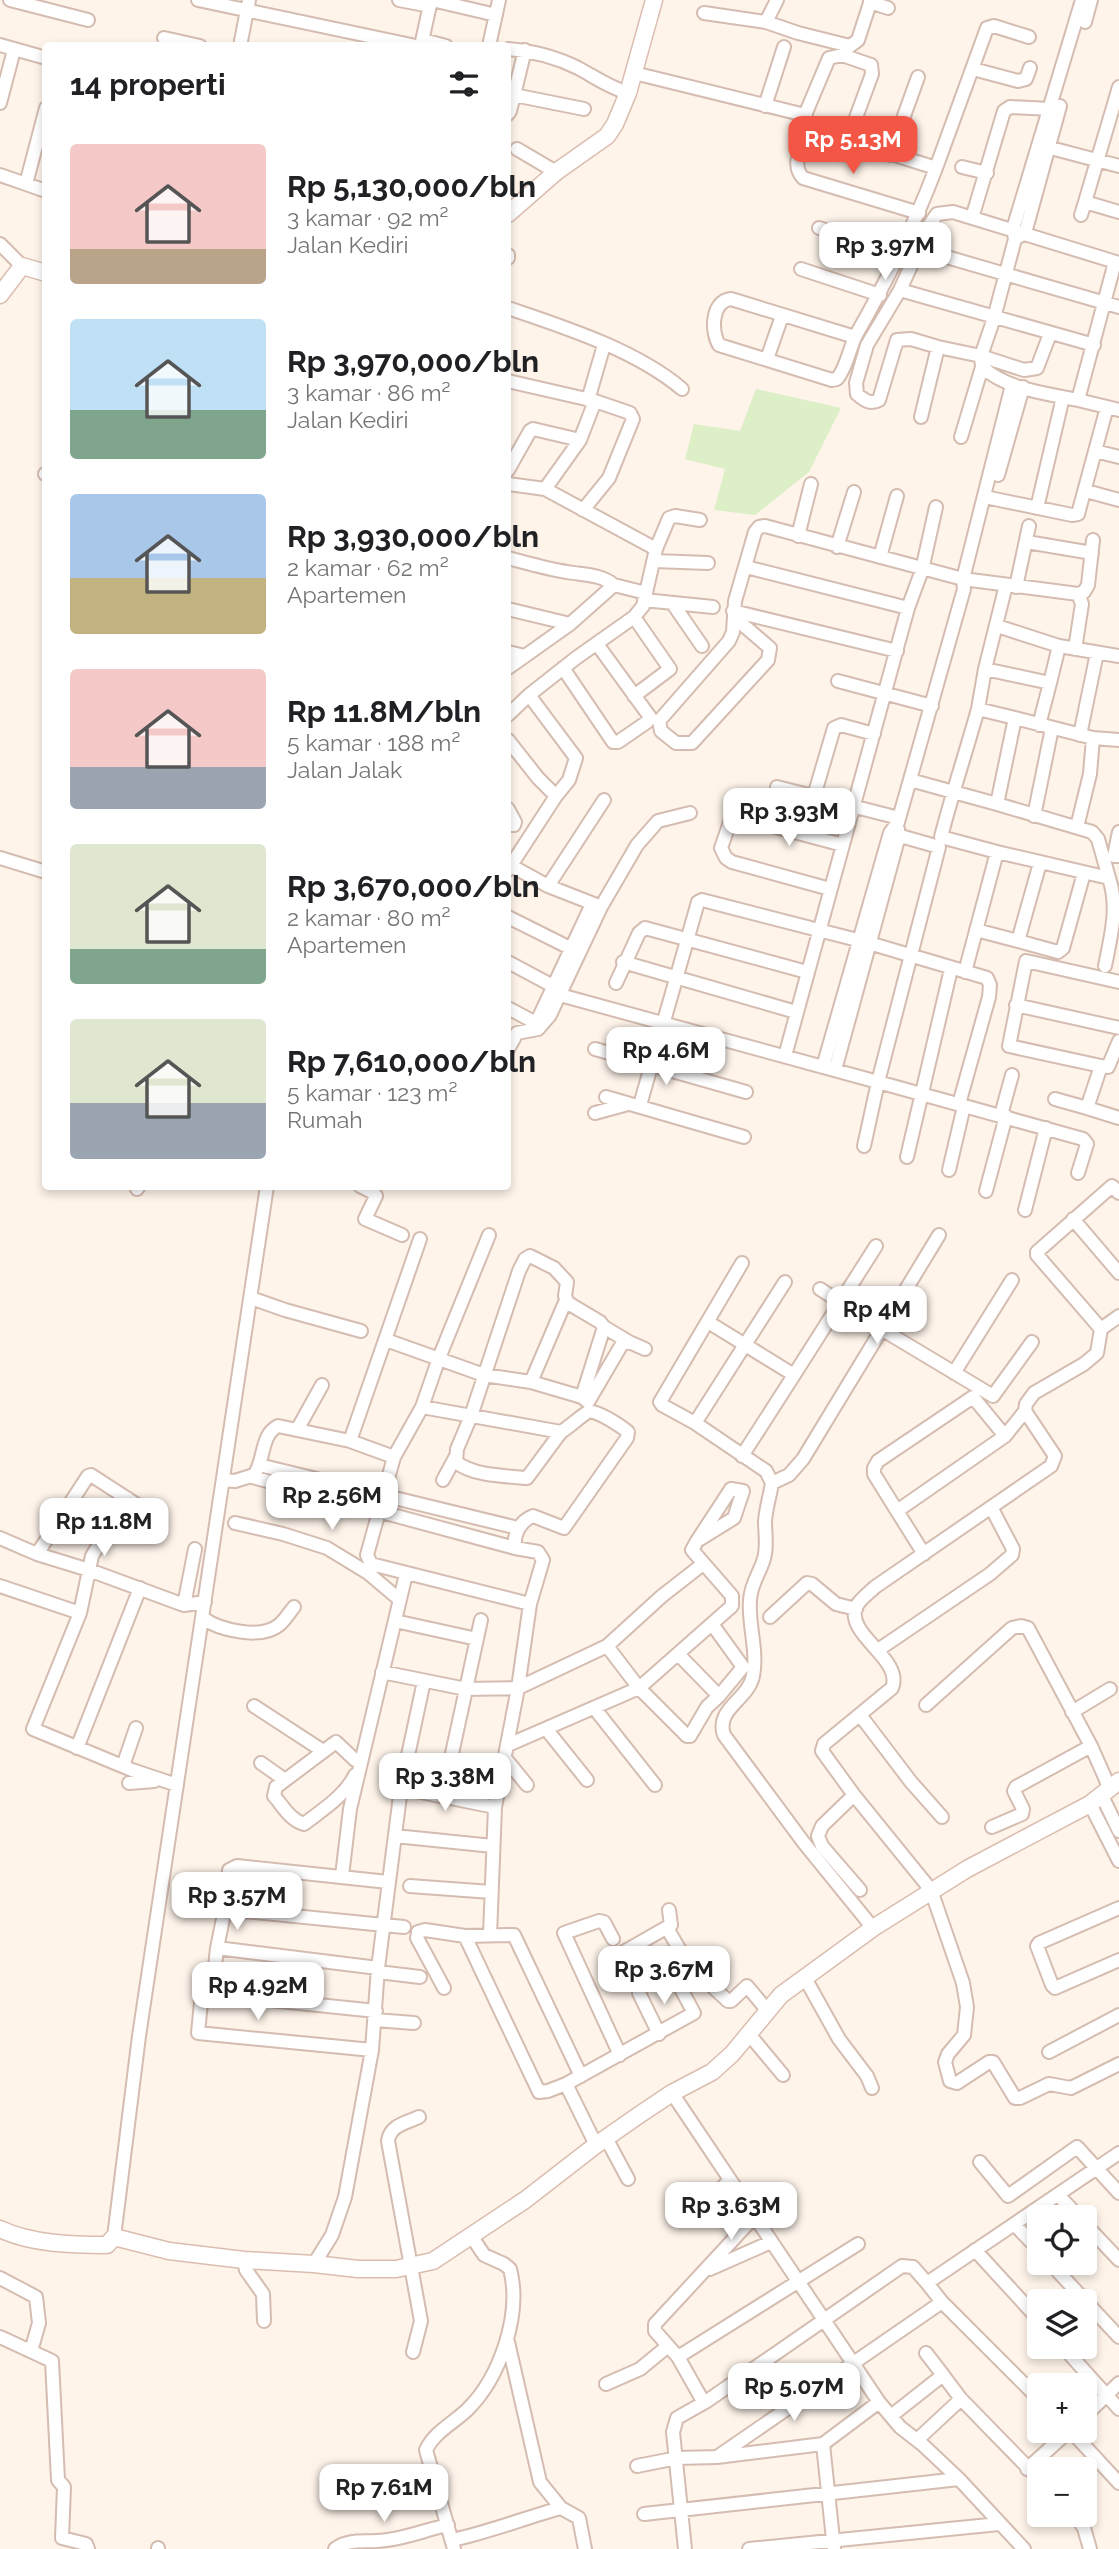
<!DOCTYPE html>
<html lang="id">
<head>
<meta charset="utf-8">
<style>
	:root { --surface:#fff; --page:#f2f2f2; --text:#202124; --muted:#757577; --accent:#f35645 }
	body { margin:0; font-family:Raleway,sans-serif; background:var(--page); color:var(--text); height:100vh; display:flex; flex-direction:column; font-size:26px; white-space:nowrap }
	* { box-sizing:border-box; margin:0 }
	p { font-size:23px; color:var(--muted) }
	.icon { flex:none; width:38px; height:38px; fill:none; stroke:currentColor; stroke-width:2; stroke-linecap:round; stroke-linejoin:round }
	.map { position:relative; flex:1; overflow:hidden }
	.side { position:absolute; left:42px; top:42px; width:469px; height:1148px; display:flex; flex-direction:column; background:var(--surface); border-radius:7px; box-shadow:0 4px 10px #0003 }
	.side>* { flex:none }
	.fabs { position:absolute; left:1027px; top:2205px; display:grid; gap:14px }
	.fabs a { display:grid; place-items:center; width:70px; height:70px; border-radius:7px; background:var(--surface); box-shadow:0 4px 10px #0003; font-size:35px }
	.price { position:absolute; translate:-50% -60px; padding:0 16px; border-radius:14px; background:#fff; color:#222; font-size:23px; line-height:46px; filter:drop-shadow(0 2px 4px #0008) }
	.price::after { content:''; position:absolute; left:50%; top:42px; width:21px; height:16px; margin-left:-10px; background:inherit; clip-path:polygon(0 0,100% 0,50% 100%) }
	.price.selected { background:var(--accent); color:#fff }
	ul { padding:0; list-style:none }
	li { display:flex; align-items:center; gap:21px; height:175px; padding:0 28px }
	li span { display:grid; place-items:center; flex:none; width:196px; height:140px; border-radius:7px; color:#555 }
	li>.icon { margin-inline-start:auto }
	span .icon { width:84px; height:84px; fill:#fffc; stroke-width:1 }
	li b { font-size:30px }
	h2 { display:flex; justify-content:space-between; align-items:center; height:84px; padding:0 28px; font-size:30px }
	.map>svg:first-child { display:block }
	.green { fill:#dcefc6 }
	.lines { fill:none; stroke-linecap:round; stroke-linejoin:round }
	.street-casing { stroke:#d5bcb0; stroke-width:16 }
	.secondary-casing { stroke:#dbbdaf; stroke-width:19 }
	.street { stroke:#fff; stroke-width:12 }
	.secondary { stroke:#fff; stroke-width:16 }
</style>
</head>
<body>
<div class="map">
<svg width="1119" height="2549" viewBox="0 0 1119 2549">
	<rect width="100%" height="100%" fill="#fef4ea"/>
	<path class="green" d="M 756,389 L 841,408 L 809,472 L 755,515 L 714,510 L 725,469 L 685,459 L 694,424 L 740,431 Z"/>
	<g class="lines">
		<g class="street-casing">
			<path id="street" d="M 10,0 L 88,20
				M 198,0 L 416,46
				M 399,0 L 430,6
				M 432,0 L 496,15
				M 870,2 L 888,8
				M 704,13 L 766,22 L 777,0
				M 766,22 L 798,33 L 850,46 L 858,40 L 871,0
				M 1085,22 L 1091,0
				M 164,38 L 200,46
				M 423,40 L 446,46
				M 0,45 L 46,58
				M 240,46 L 249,0
				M 421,46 L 431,0
				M 489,46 L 499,0
				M 508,49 C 532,51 556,57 578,68 C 595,77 608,87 628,93
				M 973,69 L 1018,81 L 1026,79 L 1030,68
				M 634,73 L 805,115 L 811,128 L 822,132 L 936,168 L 987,28 L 994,26 L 1029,37
				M 514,95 L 584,109
				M 0,103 L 14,50
				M 765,106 L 784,47
				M 508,114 L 510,111 L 525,50
				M 805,115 L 829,58 L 842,55 L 871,65 L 872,74 L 847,142
				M 811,128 C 804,143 789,163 803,178 L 919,213
				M 1043,146 L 1119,166
				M 517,149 L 556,172
				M 890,155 L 918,77
				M 962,167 L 987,173
				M 0,175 L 26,184 L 46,108
				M 26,184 L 46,191
				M 1085,202 L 1119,87
				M 1081,215 L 1085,202 L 1119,212
				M 972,218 L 1004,111 L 1010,107 L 1050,109
				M 819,228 L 898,254
				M 1018,237 L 1025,233 L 1060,106
				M 0,244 L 22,266
				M 919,249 L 1119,307
				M 508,255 L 508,258
				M 801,269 L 880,295
				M 900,290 L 1094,345
				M 508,308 C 564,327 636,350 682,389
				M 855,337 L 731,299 C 711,301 711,332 719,345 L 832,380 L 837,379 C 847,367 849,349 856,335 C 887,281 914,226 936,168
				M 938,347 L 911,339 L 897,340 L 879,400 C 870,405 864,400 857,394 L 856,383 L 867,345 L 900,290 L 930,224 L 937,214 L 953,212 L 1119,263
				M 767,359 L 782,316
				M 982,367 C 1008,390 1045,393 1078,400 L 1115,262
				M 508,381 L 595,401 L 580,440 L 545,489
				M 588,400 L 604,345
				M 1078,400 L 1119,410
				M 921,417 L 938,347 L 981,356 L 1024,370 L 1037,368 L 1050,334
				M 961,437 L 982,367 L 981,356 L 994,318 L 1015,239 L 1013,229 L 1082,0
				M 1095,451 L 1119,457
				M 508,470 L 530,431 L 533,429 L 580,440
				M 45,474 L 46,474
				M 998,475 L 1023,387
				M 508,484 L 545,489 L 656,549 L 643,606 L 634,617 L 576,658 L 529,695 L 508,715
				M 1086,491 L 1119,500
				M 985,497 L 1072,515 L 1078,514 L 1107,407
				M 1037,508 L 1063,397
				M 583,510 L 609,478 L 633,419 L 630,413 L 595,401
				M 798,536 L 811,484
				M 1027,542 L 1092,553
				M 837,547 L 854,492
				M 656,549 L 669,518 L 675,516 L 700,520
				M 880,557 L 897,496
				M 508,558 C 527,563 547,569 567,572 C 583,575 601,574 614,585 L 570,624 L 508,668
				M 654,561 L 708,563
				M 746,567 L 908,608
				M 614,585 L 646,593
				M 1016,587 L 1029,526
				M 644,600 L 713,607
				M 673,604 L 702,646
				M 508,609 L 570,624
				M 733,611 L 897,651
				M 735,618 L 770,648 L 768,660 L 692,743 L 676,743 L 661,731 L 659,721 L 729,641 L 733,632 L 735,601 L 755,532 L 759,527 L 765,526 L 963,579 L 1078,594 L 1084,592 L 1088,585 L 1093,540
				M 997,626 L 1059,646
				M 1075,649 L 1082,604 L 1078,594
				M 508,652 L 525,656
				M 563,668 L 613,742 L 618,742 L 647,722 L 650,717 L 597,644
				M 985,669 L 1006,585
				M 838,681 L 932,706
				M 634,696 L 670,669 L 634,617
				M 978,709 L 985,669 L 1050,683 L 1059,646 L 1119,656
				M 1015,718 L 1093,738 L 1119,740
				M 1039,725 L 1050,683
				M 1080,735 L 1097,653
				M 508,740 L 538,778 L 556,796 L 569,780 L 576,758 L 529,695
				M 910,780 L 997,804 L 1015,718 L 978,709 C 966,752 952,794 941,837 L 997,852
				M 777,787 L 899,818
				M 814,796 L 834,728 L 841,725 L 874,734
				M 997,804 L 1092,832 L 1098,839 L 1109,878
				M 508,809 L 515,822 L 514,825 L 508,825
				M 1034,816 L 1052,728
				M 1077,827 L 1090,774 L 1093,738
				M 1119,832 L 1114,856 L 1119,856
				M 890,833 L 939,847 L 878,1082 L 1083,1139 L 1087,1144 L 1078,1173
				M 0,858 L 46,872
				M 1040,863 L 1018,941 L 1058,952 L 1063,948 L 1084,873
				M 508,864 L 548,886 L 599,906
				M 508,870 L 556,796
				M 548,886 L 604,800
				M 830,889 L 732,862 L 726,858 L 721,848 L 731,819 L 738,817 L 843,845
				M 508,917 L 570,948
				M 976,930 L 1018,941
				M 508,962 L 553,986
				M 623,962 L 796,1012
				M 965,972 L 997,852 L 1109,878 C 1119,908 1111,935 1105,966
				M 616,983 L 639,933 L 645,928 L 807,972
				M 560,995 L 878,1082 L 864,1146
				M 1016,1005 L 1119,1028
				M 508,1008 L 536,1023
				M 533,1030 L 592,904
				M 508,1049 L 517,1033 L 538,1029 L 550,1015 L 601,907 L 637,845 L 658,821 L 690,813
				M 595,1049 L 746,1092
				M 785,1056 L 908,608 L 922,570 L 936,507
				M 1101,1066 L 1009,1046 L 1026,961 L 1119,982
				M 823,1067 L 890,833 L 898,822 L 964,589 L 963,579 L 1012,385
				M 835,1070 L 899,836 L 898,829
				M 606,1097 L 744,1137
				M 1055,1099 L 1087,1108 L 1101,1066 L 1108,1067 L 1119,1041
				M 640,1105 L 698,902 L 702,900 L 869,943 L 987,978 L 990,985 L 989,997 L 959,1104
				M 1087,1108 L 1119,1118
				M 595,1113 L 628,1104
				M 1001,1115 L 1012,1075
				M 907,1157 L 951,969
				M 949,1170 L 964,1106
				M 360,1186 L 374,1193 L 376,1196 L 365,1219 L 402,1235
				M 137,1189 L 139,1186
				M 986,1191 L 1006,1116
				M 1025,1210 L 1046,1128
				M 1073,1219 L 1119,1273
				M 420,1239 L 350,1441 L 394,1457 L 367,1555 L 371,1564 L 530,1604
				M 742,1263 L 660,1402 L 662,1405 L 695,1423 L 766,1471 L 772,1483 C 770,1496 766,1508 765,1521 C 765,1532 767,1543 765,1554 C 763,1569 751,1581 750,1600 C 748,1625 758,1650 753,1676 C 748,1700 715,1709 724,1735 L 804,1843 L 873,1928
				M 820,1289 L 883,1330 L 993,1396 L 1032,1342
				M 251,1298 L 285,1310 L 361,1331
				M 708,1322 L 794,1375 L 742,1456
				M 604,1327 L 629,1342
				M 1101,1329 L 1037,1255 L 1037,1252 L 1112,1186 L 1119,1193
				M 386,1340 L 484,1375 L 531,1382 L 582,1397 L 588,1402
				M 954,1373 L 1012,1280
				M 794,1375 L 876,1246
				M 531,1382 L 566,1300
				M 588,1402 L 622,1344 L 629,1342 L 645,1349
				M 422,1407 L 561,1432 C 568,1428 582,1415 588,1412 C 596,1409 622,1427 628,1432 L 627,1438 L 564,1528 L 533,1516 C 520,1521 513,1535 515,1548
				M 1025,1411 L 1055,1456 L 1051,1466 L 875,1587 C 869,1593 860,1599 856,1607 C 845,1635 904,1659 892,1688 L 824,1744 L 822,1751 L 854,1795 L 931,1890 L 963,1983 L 967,2007 L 964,2035 L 948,2054 L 945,2062 L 950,2081 L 957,2083 L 989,2062 L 993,2062 L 1015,2098 L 1020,2098 L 1049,2084 L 1071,2088 L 1119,2064
				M 695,1423 L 785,1282
				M 297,1430 L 322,1385
				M 561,1432 L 527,1478 C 505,1476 473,1476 456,1462 L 457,1449 L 471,1416 L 519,1271 L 525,1259 L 530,1256 L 554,1268 L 567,1282 L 565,1296 L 568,1303 L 600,1322 L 604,1327 L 582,1397
				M 1005,1436 L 973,1397 L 878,1461 L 874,1468 L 874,1474 L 897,1511 L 1005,1436 L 1025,1411 L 1026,1404 L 1034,1393 L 1084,1364 L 1097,1353 L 1101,1329 L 1119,1316
				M 394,1457 L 422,1407 L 439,1358 L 489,1235
				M 259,1465 L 518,1528
				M 252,1477 L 515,1548 L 538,1552 L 543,1560 L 530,1604 L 518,1688 L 495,1807 L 490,1935
				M 224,1480 L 235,1481 L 254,1475 C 265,1461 260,1435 278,1426 L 350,1441
				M 443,1480 L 456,1456
				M 772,1483 L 789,1475 L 803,1459 L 939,1235
				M 127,1498 L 92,1556 L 80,1613 L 33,1729 L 132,1770 L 177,1785
				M 897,1511 L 924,1554
				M 235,1523 L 283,1534 L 327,1548 L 368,1573 L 400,1600
				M 0,1538 L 37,1554 L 89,1570 L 184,1605 L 205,1602
				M 37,1554 L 88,1476 L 91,1475 L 148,1512
				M 0,1586 L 80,1613
				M 184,1605 L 195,1549
				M 770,1617 L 807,1583 L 812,1584 L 836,1604 L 856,1609
				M 203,1618 C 219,1630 261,1640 279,1625 C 285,1620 289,1613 294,1607
				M 395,1621 L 477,1639
				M 607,1646 L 639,1688 L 687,1736 L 690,1736 L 707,1707 L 719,1696
				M 878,1650 L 990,1574 L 1012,1555 L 1013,1549 L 991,1507
				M 678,1654 L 719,1696 L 743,1667 L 712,1624
				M 382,1672 L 466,1689 L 518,1688 L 607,1646 L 662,1596 L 703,1564
				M 926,1705 L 1012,1628 L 1021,1626 L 1028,1628 L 1091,1746 L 1110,1789
				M 254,1706 L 323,1751
				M 595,1709 L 655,1785
				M 1072,1712 L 1110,1689
				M 860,1715 L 911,1782 L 942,1817
				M 547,1730 L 587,1780
				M 508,1745 L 639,1688 L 732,1606 L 732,1596 L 692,1550 L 697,1541 L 731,1489 L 743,1491 L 734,1518 L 697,1541
				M 77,1748 L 140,1588
				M 505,1758 L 527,1785
				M 261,1763 L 285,1780
				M 123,1766 L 136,1728
				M 355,1775 C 345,1796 322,1810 304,1824 C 290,1820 283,1806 274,1796 L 276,1787 L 336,1742 L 355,1760 L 360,1762
				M 129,1783 L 154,1781
				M 401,1788 L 495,1807
				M 443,1795 L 481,1620
				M 854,1795 L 822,1826 L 818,1836 L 822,1846 L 860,1890
				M 1102,1796 L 1119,1831
				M 1090,1804 L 1119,1861
				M 992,1827 L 1022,1814 L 1023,1809 L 1014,1791 L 1016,1787 L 1091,1746
				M 395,1836 L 493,1846
				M 342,1876 L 350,1809 L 406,1574
				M 388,1882 L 237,1866 L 229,1870 L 225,1909 L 404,1927
				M 410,1886 L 491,1892
				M 1119,1908 L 1039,1943 L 1037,1946 L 1052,1985 L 1055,1988 L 1119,1960
				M 225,1909 L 217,1948 L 212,1994 L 202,1992 L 198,2033 L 372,2050
				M 667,1928 L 688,1964 L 728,2001 L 731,2001 L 747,1986 L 767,2010
				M 613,1939 L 604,1922 L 599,1921 L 564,1933 L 620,2055
				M 217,1948 L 378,1968
				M 378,1972 L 420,1977
				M 633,1977 L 622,1953 L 671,1925 L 669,1910
				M 805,1978 L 839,2039 L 867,2076 L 872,2088
				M 444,1988 L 417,1938 L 418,1932 L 425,1930 L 465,1936
				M 639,1993 L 659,2034
				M 212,1994 L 376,2011
				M 375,2020 L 414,2023
				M 748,2033 L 783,2075
				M 1049,2052 L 1119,2015
				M 566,2084 L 548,2091 L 539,2092 L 465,1936 L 514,1935 L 581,2076
				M 672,2093 L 879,2402 L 900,2427 L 923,2445 L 959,2479 L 1024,2549
				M 606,2138 L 628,2179
				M 596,2145 L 566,2084 L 694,2013 L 673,1974
				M 980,2162 L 1008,2196 L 1077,2147 L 1119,2193
				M 1058,2195 L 1079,2217
				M 755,2216 L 655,2324 L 655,2331 L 678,2357 L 858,2244
				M 691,2217 L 730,2180
				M 1014,2224 L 1040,2251
				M 1085,2224 L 1119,2260
				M 114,2237 L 139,2036 L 267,1186
				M 975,2250 L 1040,2321
				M 244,2260 L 246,2270 L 263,2294 L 264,2321
				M 1050,2263 L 1119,2337
				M 314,2264 L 332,2235 L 345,2197 L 372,2050 L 378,1968 L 401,1788 L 424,1681
				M 710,2269 L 771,2242
				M 0,2278 L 36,2297 L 39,2323 L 31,2351
				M 0,2337 L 52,2361 L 58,2480 L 64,2487 L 62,2538 L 86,2544 L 88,2549
				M 508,2342 L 540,2482 L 561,2508 L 579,2518 L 585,2549
				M 1063,2347 L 1119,2409
				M 413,2352 L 421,2321 L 388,2141 C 390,2125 406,2123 419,2117
				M 926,2353 L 943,2375
				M 678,2357 L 704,2403
				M 606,2384 L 640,2369 L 668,2346
				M 1040,2400 L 942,2302 L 927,2283 L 1119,2153
				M 891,2416 L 943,2375 L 961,2399 L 1040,2480
				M 1085,2416 L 1119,2383
				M 1071,2431 L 1119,2483
				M 917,2440 L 961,2399
				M 823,2444 L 834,2549
				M 717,2457 L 942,2302
				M 637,2466 L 677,2458 L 717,2457 L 823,2444 L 879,2402
				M 1027,2469 L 1069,2431
				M 644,2514 L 959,2479
				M 1075,2515 L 1084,2528 L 1090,2549
				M 452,2540 C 490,2532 524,2518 561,2508
				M 158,2548 L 158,2549
				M 335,2549 C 347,2539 363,2542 377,2541 C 402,2540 424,2530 448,2525
				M 454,2549 L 426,2450 C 434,2432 455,2422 468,2409 C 500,2377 522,2314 510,2269 L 504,2264 L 484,2255 L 472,2237
				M 685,2549 L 673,2432 L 677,2418 L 707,2401 L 902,2266 L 913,2267 L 927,2283
				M 749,2549 L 999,2524"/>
		</g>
		<g class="secondary-casing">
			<path id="secondary" d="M 508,214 L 556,172 L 607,136 L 615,124 L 628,93 L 654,0
				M 0,295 L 22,266 L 46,273
				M 0,2229 C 32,2244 72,2245 107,2245 L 114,2237 L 169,2251 L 244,2260 L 314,2264 L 358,2269 L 396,2269 L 433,2261 L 525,2200 L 596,2145 L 639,2115 L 672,2093 L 712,2072 L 732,2054 L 781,1995 L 873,1928 L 967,1869 L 1090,1804 L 1119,1781"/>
		</g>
		<use href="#street" class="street"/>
		<use href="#secondary" class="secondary"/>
	</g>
</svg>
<div class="fabs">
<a><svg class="icon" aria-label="locate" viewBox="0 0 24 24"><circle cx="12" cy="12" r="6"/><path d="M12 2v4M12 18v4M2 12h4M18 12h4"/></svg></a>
<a><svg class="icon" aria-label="layers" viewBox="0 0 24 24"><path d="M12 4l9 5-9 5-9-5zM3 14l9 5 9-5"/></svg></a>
<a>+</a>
<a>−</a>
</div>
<b class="price selected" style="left:853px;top:176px">Rp 5.13M</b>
<b class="price" style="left:885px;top:282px">Rp 3.97M</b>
<b class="price" style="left:789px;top:848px">Rp 3.93M</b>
<b class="price" style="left:666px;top:1087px">Rp 4.6M</b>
<b class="price" style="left:877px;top:1346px">Rp 4M</b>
<b class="price" style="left:332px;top:1532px">Rp 2.56M</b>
<b class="price" style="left:104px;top:1558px">Rp 11.8M</b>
<b class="price" style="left:445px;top:1813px">Rp 3.38M</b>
<b class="price" style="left:237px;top:1932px">Rp 3.57M</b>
<b class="price" style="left:664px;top:2006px">Rp 3.67M</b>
<b class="price" style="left:258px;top:2022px">Rp 4.92M</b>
<b class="price" style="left:731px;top:2242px">Rp 3.63M</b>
<b class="price" style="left:794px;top:2423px">Rp 5.07M</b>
<b class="price" style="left:384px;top:2524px">Rp 7.61M</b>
<section class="side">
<h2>14 properti<svg class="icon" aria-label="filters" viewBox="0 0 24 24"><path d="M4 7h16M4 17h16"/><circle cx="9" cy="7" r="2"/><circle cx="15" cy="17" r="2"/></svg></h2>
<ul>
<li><span style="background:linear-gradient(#f6c9c9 75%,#b9a48a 0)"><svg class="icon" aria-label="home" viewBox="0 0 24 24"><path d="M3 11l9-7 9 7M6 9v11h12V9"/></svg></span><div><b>Rp 5,130,000/bln</b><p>3 kamar · 92 m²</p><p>Jalan Kediri</p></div></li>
<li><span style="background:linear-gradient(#bfe0f5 65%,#7fa58c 0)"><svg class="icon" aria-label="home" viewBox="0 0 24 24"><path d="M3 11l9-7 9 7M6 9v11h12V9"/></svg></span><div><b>Rp 3,970,000/bln</b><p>3 kamar · 86 m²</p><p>Jalan Kediri</p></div></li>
<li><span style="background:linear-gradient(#a9c7e8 60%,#c2b280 0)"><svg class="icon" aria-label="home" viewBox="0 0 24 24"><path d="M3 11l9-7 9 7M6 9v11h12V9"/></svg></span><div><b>Rp 3,930,000/bln</b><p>2 kamar · 62 m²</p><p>Apartemen</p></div></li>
<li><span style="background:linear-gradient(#f6c9c9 70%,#9aa5b1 0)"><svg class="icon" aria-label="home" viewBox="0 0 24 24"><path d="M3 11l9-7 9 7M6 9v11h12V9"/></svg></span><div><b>Rp 11.8M/bln</b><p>5 kamar · 188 m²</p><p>Jalan Jalak</p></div></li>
<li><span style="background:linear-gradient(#dfe7d0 75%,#7fa58c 0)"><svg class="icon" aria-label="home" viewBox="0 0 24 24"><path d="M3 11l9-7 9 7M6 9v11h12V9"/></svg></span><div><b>Rp 3,670,000/bln</b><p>2 kamar · 80 m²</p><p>Apartemen</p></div></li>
<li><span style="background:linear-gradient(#dfe7d0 60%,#9aa5b1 0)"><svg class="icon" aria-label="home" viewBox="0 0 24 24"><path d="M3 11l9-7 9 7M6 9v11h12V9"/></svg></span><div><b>Rp 7,610,000/bln</b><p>5 kamar · 123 m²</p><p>Rumah</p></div></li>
</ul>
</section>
</div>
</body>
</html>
